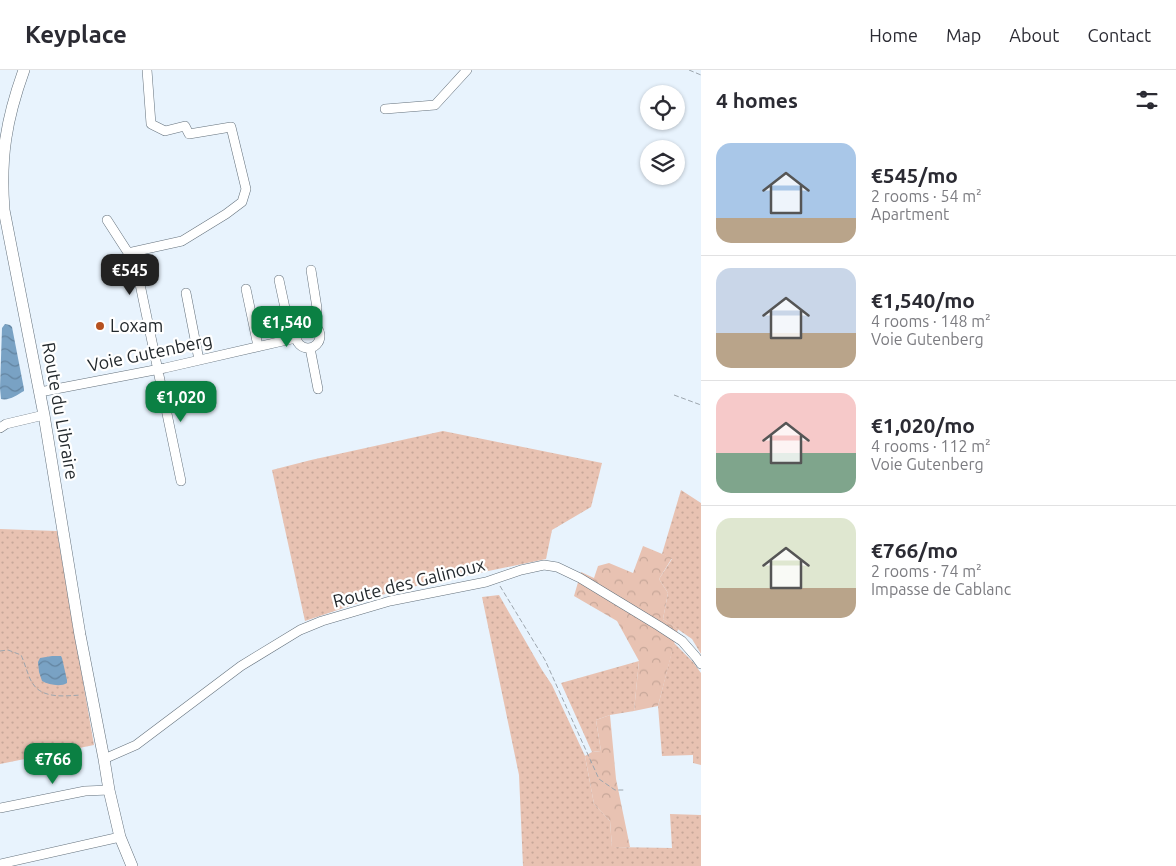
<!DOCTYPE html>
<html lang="en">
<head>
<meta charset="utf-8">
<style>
	:root { --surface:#fff; --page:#f2f2f3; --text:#2b2b33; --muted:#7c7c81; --line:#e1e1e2; --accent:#0b8043 }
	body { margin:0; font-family:Ubuntu,sans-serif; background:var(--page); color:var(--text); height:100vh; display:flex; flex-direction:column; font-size:19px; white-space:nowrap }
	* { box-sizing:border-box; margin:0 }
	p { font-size:16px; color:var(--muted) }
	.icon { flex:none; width:28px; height:28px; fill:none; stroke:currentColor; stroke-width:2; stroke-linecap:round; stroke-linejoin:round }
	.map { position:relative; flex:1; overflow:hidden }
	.details { display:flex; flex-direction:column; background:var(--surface); width:475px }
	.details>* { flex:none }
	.tools { position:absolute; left:640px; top:15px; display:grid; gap:10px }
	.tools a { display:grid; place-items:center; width:45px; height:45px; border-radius:50%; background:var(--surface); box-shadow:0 1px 4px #0004; font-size:25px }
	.price { position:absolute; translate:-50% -42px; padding:0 11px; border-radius:10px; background:var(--accent); color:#fff; font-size:16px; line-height:32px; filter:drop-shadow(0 1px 2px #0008) }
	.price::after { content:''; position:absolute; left:50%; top:30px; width:15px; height:11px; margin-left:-8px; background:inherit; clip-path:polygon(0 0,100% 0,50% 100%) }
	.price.current { background:#222; color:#fff }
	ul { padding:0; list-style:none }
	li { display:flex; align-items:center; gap:15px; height:125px; padding:0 15px }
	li+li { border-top:1px solid var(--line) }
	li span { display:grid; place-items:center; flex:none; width:140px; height:100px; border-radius:15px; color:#555 }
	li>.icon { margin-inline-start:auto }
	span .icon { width:60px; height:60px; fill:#fffc; stroke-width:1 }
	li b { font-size:21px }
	h2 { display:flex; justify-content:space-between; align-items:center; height:60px; padding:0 15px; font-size:21px }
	header { display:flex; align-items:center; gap:30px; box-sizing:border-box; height:70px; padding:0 25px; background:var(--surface); border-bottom:1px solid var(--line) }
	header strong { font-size:24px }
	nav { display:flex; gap:28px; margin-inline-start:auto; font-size:18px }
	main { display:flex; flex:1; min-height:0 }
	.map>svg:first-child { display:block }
	.grass { fill:url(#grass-dots) }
	.forest { fill:url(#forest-crowns) }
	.water { fill:url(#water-waves) }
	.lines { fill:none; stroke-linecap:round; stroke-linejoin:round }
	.minor-casing { stroke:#64717c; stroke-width:10 }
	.major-casing { stroke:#64717c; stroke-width:12 }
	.path { stroke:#9ca5ad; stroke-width:1; stroke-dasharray:5 2.5; stroke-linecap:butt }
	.minor { stroke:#fff; stroke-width:9 }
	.major { stroke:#fff; stroke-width:11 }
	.poi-dot { fill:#b65120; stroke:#fff; stroke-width:2 }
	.labels { text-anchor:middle; stroke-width:4.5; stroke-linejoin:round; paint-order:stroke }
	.poi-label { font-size:18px; fill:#23292d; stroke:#fff; text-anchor:start }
	.street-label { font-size:18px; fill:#23292d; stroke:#fff }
</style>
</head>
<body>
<header>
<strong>Keyplace</strong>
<nav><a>Home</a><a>Map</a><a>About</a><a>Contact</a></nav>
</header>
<main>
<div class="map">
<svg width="701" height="796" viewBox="0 0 701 796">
	<defs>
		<pattern id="grass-dots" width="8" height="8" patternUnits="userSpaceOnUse" patternTransform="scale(1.25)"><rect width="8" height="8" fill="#e8c2b2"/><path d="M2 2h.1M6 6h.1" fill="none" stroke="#c7a799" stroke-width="1.8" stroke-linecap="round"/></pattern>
		<pattern id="forest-crowns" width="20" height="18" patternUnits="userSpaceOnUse" patternTransform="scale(1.25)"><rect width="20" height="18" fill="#e8c2b2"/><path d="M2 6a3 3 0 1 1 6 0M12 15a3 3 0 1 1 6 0" fill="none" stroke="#c7a799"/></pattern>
		<pattern id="water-waves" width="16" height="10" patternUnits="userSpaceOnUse" patternTransform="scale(1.25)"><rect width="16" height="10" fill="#79a2c4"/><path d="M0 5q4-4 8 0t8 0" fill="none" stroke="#6384a0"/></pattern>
	</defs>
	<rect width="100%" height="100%" fill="#e8f3fd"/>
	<path class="grass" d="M 443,361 L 602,393 L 591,437 L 552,460 L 546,489 L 397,520 L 305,551 L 272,400 L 311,390 Z
		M 681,420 L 701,433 L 701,584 L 692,569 L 663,549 L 668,523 L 659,509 L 672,489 L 662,484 Z
		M 0,459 L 57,461 L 94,675 L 0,694 Z
		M 499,525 L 542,600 L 552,615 L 585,686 L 594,734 L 610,751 L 612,777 L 672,778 L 670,744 L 701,745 L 701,796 L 523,796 L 519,705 L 482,527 Z
		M 674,573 L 693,592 L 701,603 L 701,695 L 693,693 L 693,685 L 662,686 L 658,636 Z
		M 639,591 L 634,641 L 610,645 L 596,650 L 601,681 L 592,682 L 561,613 Z"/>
	<path class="forest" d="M 643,476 L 672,488 L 659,509 L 668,523 L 663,549 L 678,559 L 658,636 L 634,641 L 639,591 L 617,551 L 574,526 L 581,502 L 594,508 L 598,496 L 609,493 L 633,503 Z
		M 610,645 L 616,709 L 630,777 L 612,777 L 610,751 L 594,734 L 585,686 L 592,682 L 601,681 L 596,650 Z"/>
	<path class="water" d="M 5,254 L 10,255 L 12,257 L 24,319 L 24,321 C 17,325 9,331 1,329 L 0,318 L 2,258 Z
		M 52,586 L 61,586 L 62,588 L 67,610 L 67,613 C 61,617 49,615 42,611 L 39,602 L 38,592 L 40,588 Z"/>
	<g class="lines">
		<g class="minor-casing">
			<path id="minor" d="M 385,39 L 435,35 L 467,0
				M 107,150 L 136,195 L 181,411
				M 128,183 L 182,171 L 226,144 L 242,132 L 246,119 L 231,57 L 189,64 L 185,56 L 165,61 L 151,54 L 147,0
				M 311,200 L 317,238 L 315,257
				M 279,210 L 288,252 L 297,261
				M 246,219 L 258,276
				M 186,223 L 199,290
				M296 266a12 12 0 1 1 24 0a12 12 0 1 1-24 0Z
				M 310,278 L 318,319
				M 40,322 L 165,298 L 296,268
				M 0,358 L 6,354 L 44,345
				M 104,689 L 136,675 L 241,596 L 300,560 L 322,551 L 390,531 L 486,512 L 521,500 L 544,495 L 557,497 L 580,508 L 659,556 L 682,571 L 696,587 L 701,594
				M 0,738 L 85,721 L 109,720
				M 0,794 L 120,767"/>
		</g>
		<g class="major-casing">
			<path id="major" d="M 24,0 C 6,50 0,87 4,140 L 44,345 L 80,565 L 104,689 L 109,720 L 120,767 L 132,796"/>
		</g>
		<path class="path" d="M 689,0 L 701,5
			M 674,325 L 701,335
			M 500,516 L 545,590 L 599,709 L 615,720 L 624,720
			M 0,581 L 8,580 L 21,585 C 25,593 28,607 33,614 C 43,629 65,626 81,625"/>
		<use href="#minor" class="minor"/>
		<use href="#major" class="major"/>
	</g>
	<circle class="poi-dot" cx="100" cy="256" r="5"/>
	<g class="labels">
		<g class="poi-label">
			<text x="110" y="262">Loxam</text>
		</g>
		<g class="street-label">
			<text transform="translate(150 283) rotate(-12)" y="6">Voie Gutenberg</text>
			<text transform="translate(60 341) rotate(80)" y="6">Route du Libraire</text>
			<text transform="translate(409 513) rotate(-14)" y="6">Route des Galinoux</text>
		</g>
	</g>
</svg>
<div class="tools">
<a><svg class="icon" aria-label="locate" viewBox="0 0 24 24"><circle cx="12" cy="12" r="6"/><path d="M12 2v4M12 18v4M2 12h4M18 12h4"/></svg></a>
<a><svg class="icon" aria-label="layers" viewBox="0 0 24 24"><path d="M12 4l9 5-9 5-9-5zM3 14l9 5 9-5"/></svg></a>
</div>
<b class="price current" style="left:130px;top:226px">€545</b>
<b class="price" style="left:287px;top:278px">€1,540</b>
<b class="price" style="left:181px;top:353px">€1,020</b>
<b class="price" style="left:53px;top:715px">€766</b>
</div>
<section class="details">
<h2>4 homes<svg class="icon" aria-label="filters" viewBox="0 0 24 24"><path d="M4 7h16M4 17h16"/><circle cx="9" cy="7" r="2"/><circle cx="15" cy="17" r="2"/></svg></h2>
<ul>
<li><span style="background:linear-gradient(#a9c7e8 75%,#b9a48a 0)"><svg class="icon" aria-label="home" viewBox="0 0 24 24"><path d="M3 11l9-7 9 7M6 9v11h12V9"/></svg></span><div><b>€545/mo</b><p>2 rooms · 54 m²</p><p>Apartment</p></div></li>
<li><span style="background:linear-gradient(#c9d6e8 65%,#b9a48a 0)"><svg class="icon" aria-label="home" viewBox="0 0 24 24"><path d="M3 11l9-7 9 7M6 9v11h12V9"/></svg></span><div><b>€1,540/mo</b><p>4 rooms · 148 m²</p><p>Voie Gutenberg</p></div></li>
<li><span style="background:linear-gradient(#f6c9c9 60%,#7fa58c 0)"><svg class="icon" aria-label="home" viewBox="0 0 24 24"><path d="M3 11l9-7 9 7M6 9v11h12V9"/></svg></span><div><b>€1,020/mo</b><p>4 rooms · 112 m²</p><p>Voie Gutenberg</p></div></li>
<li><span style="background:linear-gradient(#dfe7d0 70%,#b9a48a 0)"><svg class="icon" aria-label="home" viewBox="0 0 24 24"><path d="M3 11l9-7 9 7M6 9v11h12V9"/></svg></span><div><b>€766/mo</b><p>2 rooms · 74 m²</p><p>Impasse de Cablanc</p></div></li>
</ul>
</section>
</main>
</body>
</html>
